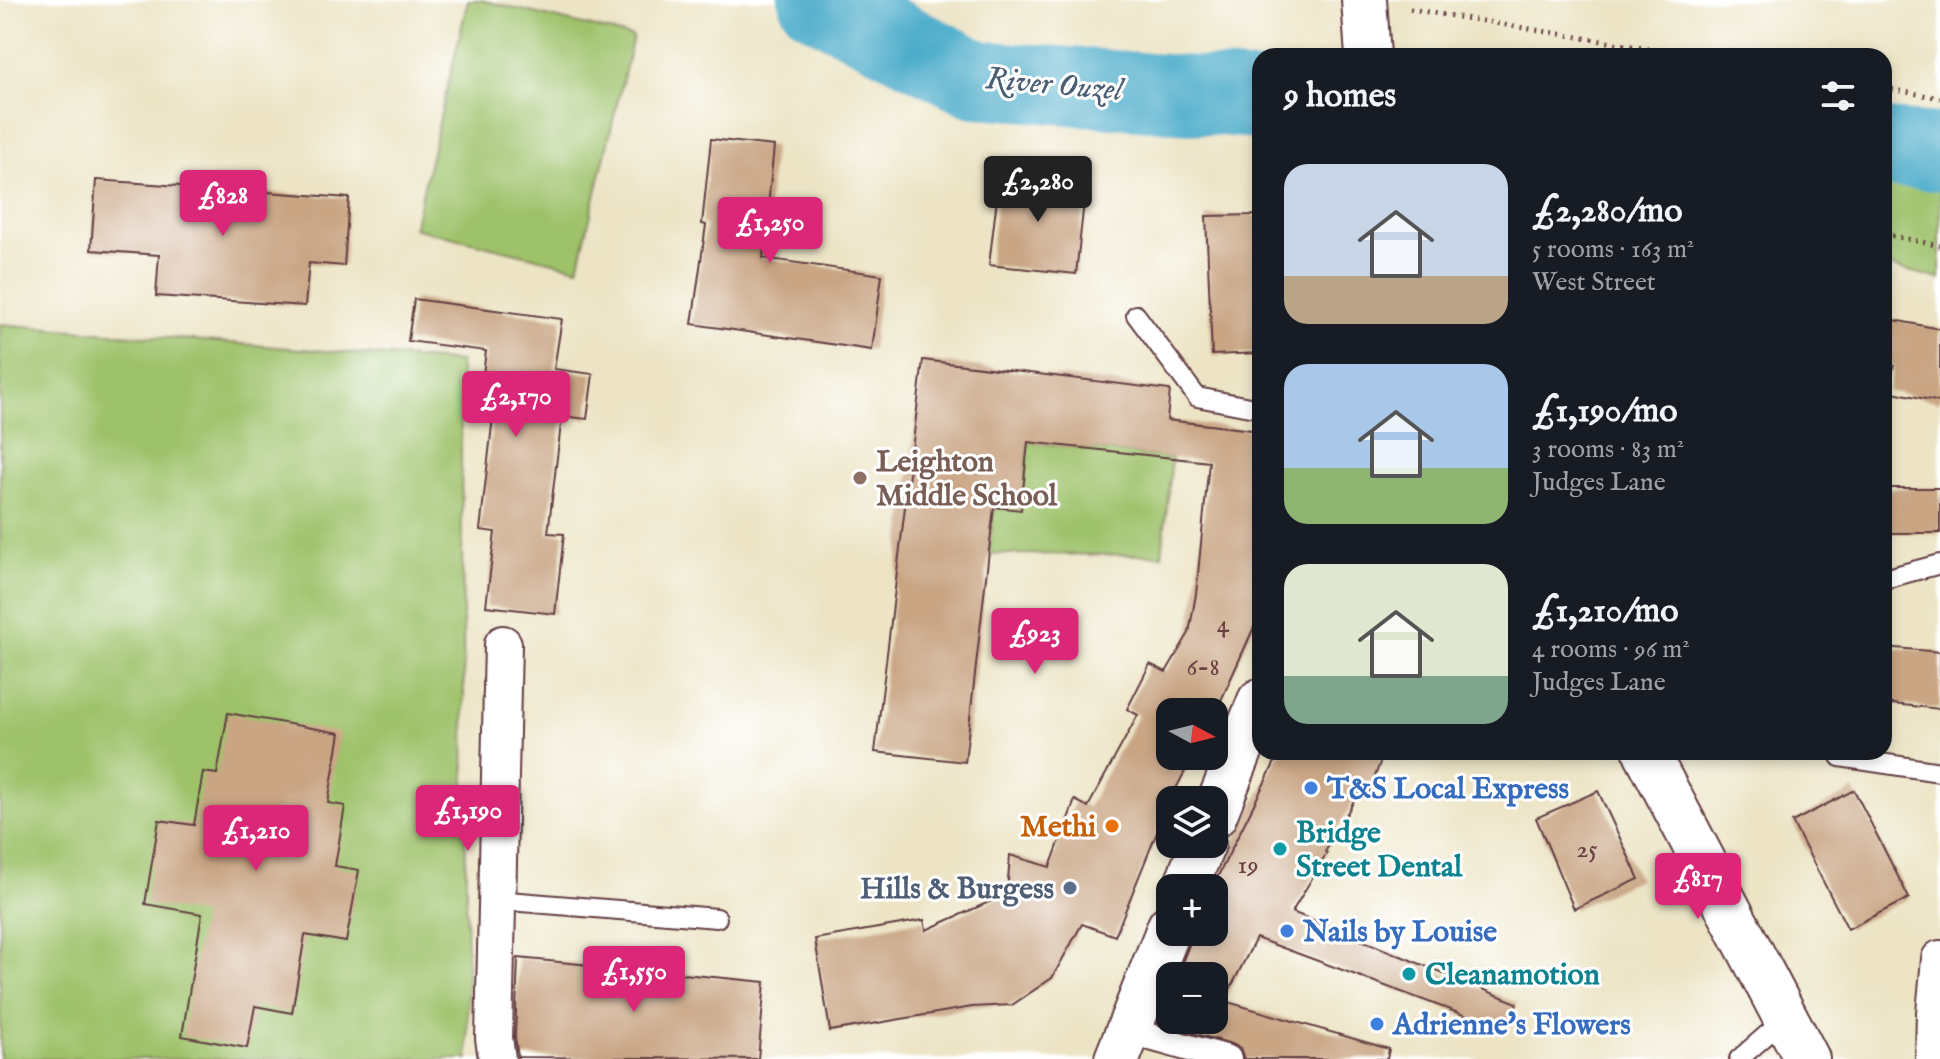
<!DOCTYPE html>
<html lang="en">
<head>
<meta charset="utf-8">
<style>
	:root { --surface:#171b24; --page:#20242c; --text:#f1f3f6; --muted:#9ea1a6; --accent:#db2777 }
	body { margin:0; font-family:"IM FELL English",serif; background:var(--page); color:var(--text); height:100vh; display:flex; flex-direction:column; font-size:30px; white-space:nowrap }
	* { box-sizing:border-box; margin:0 }
	p { font-size:26px; color:var(--muted) }
	.icon { flex:none; width:44px; height:44px; fill:none; stroke:currentColor; stroke-width:2; stroke-linecap:round; stroke-linejoin:round }
	.map { position:relative; flex:1; overflow:hidden }
	.drawer { position:absolute; left:1252px; top:48px; width:640px; height:712px; display:flex; flex-direction:column; background:var(--surface); border-radius:24px; box-shadow:0 4px 12px #0003 }
	.drawer>* { flex:none }
	.needle { width:52px; rotate:97deg }
	.controls { position:absolute; left:1156px; top:698px; display:grid; gap:16px }
	.controls a { display:grid; place-items:center; width:72px; height:72px; border-radius:16px; background:var(--surface); box-shadow:0 4px 12px #0003; font-size:40px }
	.price { position:absolute; translate:-50% -68px; padding:0 18px; border-radius:8px; background:var(--accent); color:#fff; font-size:26px; line-height:52px; filter:drop-shadow(0 2px 4px #0008) }
	.price::after { content:''; position:absolute; left:50%; top:48px; width:24px; height:18px; margin-left:-12px; background:inherit; clip-path:polygon(0 0,100% 0,50% 100%) }
	.price.on { background:#222; color:#fff }
	ul { padding:0; list-style:none }
	li { display:flex; align-items:center; gap:24px; height:200px; padding:0 32px }
	li span { display:grid; place-items:center; flex:none; width:224px; height:160px; border-radius:24px; color:#555 }
	li>.icon { margin-inline-start:auto }
	span .icon { width:96px; height:96px; fill:#fffc; stroke-width:1 }
	li b { font-size:34px }
	h2 { display:flex; justify-content:space-between; align-items:center; height:96px; padding:0 32px; font-size:34px }
	.map>svg:first-child { display:block }
	.green { fill:#9ec26b; stroke:#74704b; stroke-width:2 }
	.lines { fill:none; stroke-linecap:round; stroke-linejoin:round }
	.river { stroke:#4bacca; stroke-width:78 }
	.building { fill:#c9a584 }
	.service-casing { stroke:#623d42; stroke-width:22 }
	.pedestrian-casing { stroke:#623d42; stroke-width:30 }
	.minor-casing { stroke:#623d42; stroke-width:40 }
	.tertiary-casing { stroke:#623d42; stroke-width:48 }
	.path { stroke:#623d42; stroke-width:5; stroke-dasharray:2 6; stroke-linecap:butt }
	.service { stroke:#fff; stroke-width:18 }
	.pedestrian { stroke:#fff; stroke-width:26 }
	.minor { stroke:#fff; stroke-width:36 }
	.tertiary { stroke:#fff; stroke-width:44 }
	.education-dot { fill:#8d6e63; stroke:#fff; stroke-width:3 }
	.shop-dot { fill:#3f7fe0; stroke:#fff; stroke-width:3 }
	.food-dot { fill:#e8710a; stroke:#fff; stroke-width:3 }
	.culture-dot { fill:#0f9aa8; stroke:#fff; stroke-width:3 }
	.service-dot { fill:#5c6f8a; stroke:#fff; stroke-width:3 }
	.labels { text-anchor:middle; stroke-width:6; stroke-linejoin:round; paint-order:stroke }
	.number-label { font-size:26px; fill:#6a4041 }
	.education-label { font-size:30px; font-weight:bold; fill:#785e54; stroke:#fff; text-anchor:start }
	.shop-label { font-size:30px; font-weight:bold; fill:#366cbe; stroke:#fff; text-anchor:start }
	.food-label { font-size:30px; font-weight:bold; fill:#c56008; stroke:#fff; text-anchor:end }
	.culture-label { font-size:30px; font-weight:bold; fill:#0d838f; stroke:#fff; text-anchor:start }
	.service-label { font-size:30px; font-weight:bold; fill:#4e5e75; stroke:#fff; text-anchor:end }
	.water-label { font-size:32px; font-style:italic; fill:#4a5e73; stroke:#fff }
</style>
</head>
<body>
<div class="map">
<svg width="1940" height="1059" viewBox="0 0 1940 1059">
	<rect width="100%" height="100%" fill="#fff"/>
	<filter id="ink" filterUnits="userSpaceOnUse"><feTurbulence type="fractalNoise" baseFrequency=".0125" numOctaves="2"/><feDisplacementMap in="SourceGraphic" scale="16" xChannelSelector="R" yChannelSelector="G"/><feConvolveMatrix kernelMatrix="1 2 1 2 8 2 1 2 1" color-interpolation-filters="sRGB"/></filter>
	<filter id="wash" filterUnits="userSpaceOnUse"><feTurbulence type="fractalNoise" baseFrequency=".006" numOctaves="4" result="noise"/><feDisplacementMap in="SourceGraphic" scale="32" xChannelSelector="R" yChannelSelector="G"/><feGaussianBlur stdDeviation="1.8" result="paint"/><feColorMatrix in="noise" values="0 0 0 0 0 0 0 0 0 0 0 0 0 0 0 0 0 1.4 0 .05"/><feComposite in="paint" operator="in"/></filter>
	<g filter="url(#wash)">
		<rect width="100%" height="100%" fill="#ece4c5"/>
		<path class="green" d="M 468,0 L 481,0 L 633,37 L 578,268 L 414,228 Z
			M 1884,154 L 1940,158 L 1940,279 L 1884,265 Z
			M 0,324 L 460,362 L 468,1059 L 0,1059 Z
			M 1028,442 L 1172,458 L 1162,555 L 989,554 L 994,507 L 1021,509 Z"/>
		<g class="lines">
			<path class="river" d="M 817,0 L 976,79 L 1260,100
				M 1884,148 L 1940,152"/>
		</g>
		<g id="blocks">
			<path class="building" d="M 711,139 L 774,146 L 763,258 L 882,275 L 872,350 L 692,324 L 706,225 L 702,224 Z
				M 1000,174 L 1086,184 L 1076,274 L 989,265 Z
				M 96,180 L 349,198 L 344,266 L 309,263 L 305,306 L 156,296 L 159,255 L 91,250 Z
				M 1260,215 L 1260,353 L 1212,355 L 1206,216 Z
				M 414,299 L 562,319 L 554,369 L 593,374 L 587,419 L 562,416 L 548,533 L 564,534 L 555,614 L 486,606 L 495,532 L 480,530 L 494,408 L 479,406 L 486,351 L 408,341 Z
				M 1884,318 L 1940,329 L 1940,402 L 1888,391 L 1894,366 L 1884,364 Z
				M 923,360 L 1170,390 L 1167,420 L 1260,431 L 1260,614 L 1214,716 L 1214,712 L 1170,712 L 1170,756 L 1193,756 L 1170,800 L 1115,936 L 1082,924 L 1052,978 L 1012,1005 L 972,1007 L 830,1031 L 815,939 L 924,920 L 926,930 L 1007,894 L 1010,855 L 1050,867 L 1075,800 L 1088,807 L 1138,715 L 1127,709 L 1150,664 L 1166,672 L 1189,633 L 1196,594 L 1209,462 L 1028,442 L 1021,510 L 994,507 L 965,762 L 875,752 Z
				M 1884,488 L 1940,488 L 1940,533 L 1884,533 Z
				M 1884,647 L 1940,652 L 1940,709 L 1884,703 Z
				M 228,713 L 340,733 L 328,803 L 345,806 L 335,866 L 359,870 L 346,942 L 305,935 L 292,1013 L 255,1006 L 247,1048 L 182,1036 L 202,914 L 145,904 L 159,820 L 194,825 L 203,772 L 217,774 Z
				M 1280,752 L 1384,752 L 1367,798 L 1359,792 L 1325,852 L 1327,853 L 1292,912 L 1517,1003 L 1507,1031 L 1256,938 L 1224,1001 L 1389,1049 L 1387,1059 L 1244,1059 L 1240,1048 L 1232,1044 L 1158,1023 L 1170,994 L 1170,1020 L 1214,1020 L 1214,976 L 1177,976 L 1194,932 L 1214,932 L 1212,888 Z
				M 1854,790 L 1909,898 L 1848,929 L 1792,822 Z
				M 1598,791 L 1639,879 L 1574,909 L 1536,818 Z
				M 518,958 L 765,982 L 758,1059 L 518,1057 L 515,1037 Z"/>
		</g>
	</g>
	<g filter="url(#ink)">
		<use href="#blocks" fill-opacity="0" stroke="#623d42" stroke-width="2"/>
		<g class="lines">
			<g class="service-casing">
				<path id="service" d="M 1136,315 L 1197,397 L 1260,409
					M 1884,579 L 1940,564
					M 1840,757 L 1940,772
					M 497,900 L 717,918
					M 1739,1059 L 1786,1018"/>
			</g>
			<g class="pedestrian-casing">
				<path id="pedestrian" d="M 1147,1036 L 1228,1059"/>
			</g>
			<g class="minor-casing">
				<path id="minor" d="M 497,1059 L 494,1038 L 503,644
					M 1934,1059 L 1935,1013 L 1940,959"/>
			</g>
			<g class="tertiary-casing">
				<path id="tertiary" d="M 1364,0 L 1368,56
					M 1646,752 L 1807,1059
					M 1214,816 L 1260,701
					M 1185,888 L 1203,844
					M 1117,1059 L 1170,926"/>
			</g>
			<path class="path" d="M 1410,9 L 1692,56
				M 1884,88 L 1940,98
				M 1884,234 L 1940,246"/>
			<use href="#service" class="service"/>
			<use href="#pedestrian" class="pedestrian"/>
			<use href="#minor" class="minor"/>
			<use href="#tertiary" class="tertiary"/>
		</g>
	</g>
	<circle class="education-dot" cx="860" cy="478" r="8"/>
	<g class="shop-dot">
		<circle cx="1311" cy="788" r="8"/>
		<circle cx="1287" cy="931" r="8"/>
		<circle cx="1377" cy="1024" r="8"/>
	</g>
	<circle class="food-dot" cx="1112" cy="826" r="8"/>
	<g class="culture-dot">
		<circle cx="1280" cy="849" r="8"/>
		<circle cx="1409" cy="974" r="8"/>
	</g>
	<circle class="service-dot" cx="1070" cy="888" r="8"/>
	<g class="labels">
		<g class="number-label">
			<text x="1223" y="632">4</text>
			<text x="1203" y="675">6-8</text>
			<text x="1587" y="857">25</text>
			<text x="1248" y="873">19</text>
		</g>
		<g class="education-label">
			<text x="876" y="471">Leighton<tspan x="876" dy="34">Middle School</tspan></text>
		</g>
		<g class="shop-label">
			<text x="1327" y="798">T&amp;S Local Express</text>
			<text x="1303" y="941">Nails by Louise</text>
			<text x="1393" y="1034">Adrienne's Flowers</text>
		</g>
		<g class="food-label">
			<text x="1096" y="836">Methi</text>
		</g>
		<g class="culture-label">
			<text x="1296" y="842">Bridge<tspan x="1296" dy="34">Street Dental</tspan></text>
			<text x="1425" y="984">Cleanamotion</text>
		</g>
		<g class="service-label">
			<text x="1054" y="898">Hills &amp; Burgess</text>
		</g>
		<g class="water-label">
			<text transform="translate(1054 83) rotate(5)" y="11">River Ouzel</text>
		</g>
	</g>
</svg>
<div class="controls">
<a><svg class="needle" viewBox="-14 -14 28 28"><path d="M0-13l5 13h-10z" fill="#e53935"/><path d="M0 13l5-13h-10z" fill="#9ea1a6"/></svg></a>
<a><svg class="icon" aria-label="layers" viewBox="0 0 24 24"><path d="M12 4l9 5-9 5-9-5zM3 14l9 5 9-5"/></svg></a>
<a>+</a>
<a>−</a>
</div>
<b class="price on" style="left:1038px;top:224px">£2,280</b>
<b class="price" style="left:223px;top:238px">£828</b>
<b class="price" style="left:770px;top:265px">£1,250</b>
<b class="price" style="left:516px;top:439px">£2,170</b>
<b class="price" style="left:1035px;top:676px">£923</b>
<b class="price" style="left:468px;top:853px">£1,190</b>
<b class="price" style="left:256px;top:873px">£1,210</b>
<b class="price" style="left:1698px;top:921px">£817</b>
<b class="price" style="left:634px;top:1014px">£1,550</b>
<section class="drawer">
<h2>9 homes<svg class="icon" aria-label="filters" viewBox="0 0 24 24"><path d="M4 7h16M4 17h16"/><circle cx="9" cy="7" r="2"/><circle cx="15" cy="17" r="2"/></svg></h2>
<ul>
<li><span style="background:linear-gradient(#c9d6e8 70%,#b9a48a 0)"><svg class="icon" aria-label="home" viewBox="0 0 24 24"><path d="M3 11l9-7 9 7M6 9v11h12V9"/></svg></span><div><b>£2,280/mo</b><p>5 rooms · 163 m²</p><p>West Street</p></div></li>
<li><span style="background:linear-gradient(#a9c7e8 65%,#8fb573 0)"><svg class="icon" aria-label="home" viewBox="0 0 24 24"><path d="M3 11l9-7 9 7M6 9v11h12V9"/></svg></span><div><b>£1,190/mo</b><p>3 rooms · 83 m²</p><p>Judges Lane</p></div></li>
<li><span style="background:linear-gradient(#dfe7d0 70%,#7fa58c 0)"><svg class="icon" aria-label="home" viewBox="0 0 24 24"><path d="M3 11l9-7 9 7M6 9v11h12V9"/></svg></span><div><b>£1,210/mo</b><p>4 rooms · 96 m²</p><p>Judges Lane</p></div></li>
</ul>
</section>
</div>
</body>
</html>
